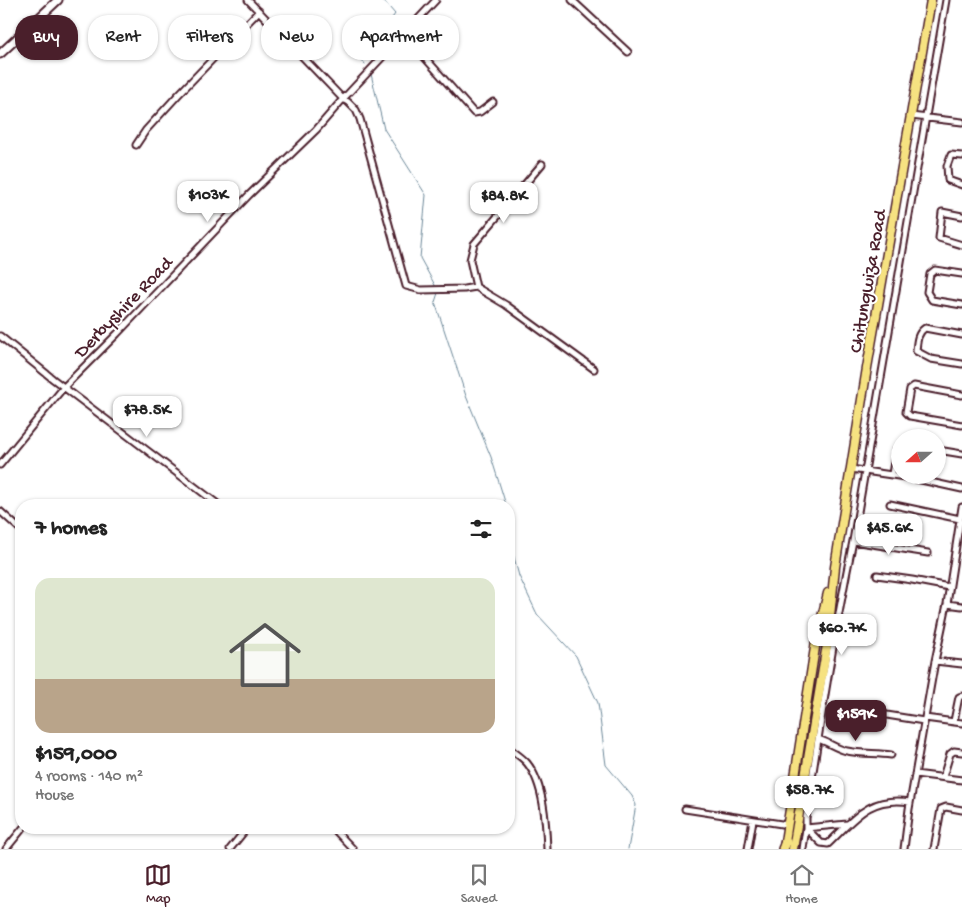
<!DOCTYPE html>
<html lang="en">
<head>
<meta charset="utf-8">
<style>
	:root { --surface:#fff; --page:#f2f2f2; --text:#222; --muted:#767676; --line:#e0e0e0; --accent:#4a1f2b }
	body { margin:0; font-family:"Gochi Hand",sans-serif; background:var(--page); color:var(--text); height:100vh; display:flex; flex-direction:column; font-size:19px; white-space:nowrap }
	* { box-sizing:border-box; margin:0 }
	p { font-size:16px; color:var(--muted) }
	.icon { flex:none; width:28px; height:28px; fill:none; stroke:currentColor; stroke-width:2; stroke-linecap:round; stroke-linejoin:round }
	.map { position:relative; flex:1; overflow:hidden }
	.panel { position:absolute; left:15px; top:499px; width:500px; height:335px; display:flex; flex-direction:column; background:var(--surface); border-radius:20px; box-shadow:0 1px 4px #0004 }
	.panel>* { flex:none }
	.guide { position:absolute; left:15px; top:15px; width:500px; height:45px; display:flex; gap:10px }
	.needle { width:32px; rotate:249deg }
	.buttons { position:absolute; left:891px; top:429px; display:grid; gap:10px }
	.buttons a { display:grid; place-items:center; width:55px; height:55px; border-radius:50%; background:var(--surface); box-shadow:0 1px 4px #0004; font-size:25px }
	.price { position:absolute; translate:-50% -42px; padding:0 11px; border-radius:10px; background:#fff; color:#222; font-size:16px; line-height:32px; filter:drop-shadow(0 1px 2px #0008) }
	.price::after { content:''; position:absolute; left:50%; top:30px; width:15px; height:11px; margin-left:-8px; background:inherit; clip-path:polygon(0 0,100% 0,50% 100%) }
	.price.active { background:var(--accent); color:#fff }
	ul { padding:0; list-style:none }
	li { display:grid; align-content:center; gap:10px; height:265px; padding:0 20px }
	li span { display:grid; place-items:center; height:155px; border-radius:15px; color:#555 }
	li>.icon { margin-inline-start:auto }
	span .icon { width:90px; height:90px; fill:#fffc; stroke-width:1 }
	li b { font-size:21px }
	h2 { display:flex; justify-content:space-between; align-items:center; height:60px; padding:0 20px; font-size:21px }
	.tag { padding:0 18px; border-radius:20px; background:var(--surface); box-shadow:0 1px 4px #0004; font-size:18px; line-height:45px }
	.tag.active { background:var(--accent); color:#fff }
	.tab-bar { display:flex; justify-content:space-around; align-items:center; height:70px; border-top:1px solid var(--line); background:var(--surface); font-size:14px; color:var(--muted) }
	.tab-bar a { display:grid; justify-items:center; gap:2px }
	.tab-bar .active { color:var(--accent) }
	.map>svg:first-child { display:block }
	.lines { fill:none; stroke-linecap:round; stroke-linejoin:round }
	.stream { stroke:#6b8798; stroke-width:1 }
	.street-casing { stroke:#4a1f2b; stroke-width:9 }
	.secondary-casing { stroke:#4a1f2b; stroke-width:11 }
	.primary-casing { stroke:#4a1f2b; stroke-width:11 }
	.highway-casing { stroke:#4a1f2b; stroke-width:12 }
	.street { stroke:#fff; stroke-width:5 }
	.secondary { stroke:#fff; stroke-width:7 }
	.primary { stroke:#f6e281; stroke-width:8 }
	.highway { stroke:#f6e281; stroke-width:9 }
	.labels { text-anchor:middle; stroke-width:4; stroke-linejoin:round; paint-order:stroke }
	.street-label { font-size:19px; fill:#4a1f2b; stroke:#fff }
</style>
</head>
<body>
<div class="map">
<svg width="962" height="849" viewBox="0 0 962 849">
	<rect width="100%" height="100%" fill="#fff"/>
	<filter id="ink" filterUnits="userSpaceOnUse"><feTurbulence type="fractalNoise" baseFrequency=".02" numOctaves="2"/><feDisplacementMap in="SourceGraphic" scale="10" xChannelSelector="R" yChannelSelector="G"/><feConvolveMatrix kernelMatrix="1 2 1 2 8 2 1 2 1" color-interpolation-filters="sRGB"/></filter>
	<g filter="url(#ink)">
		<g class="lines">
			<path class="stream" d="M 365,64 L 360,57 L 375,42 L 395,14 L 383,0
				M 371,74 L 384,129 L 426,195 L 420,258 L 436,287
				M 438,293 L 435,302 L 466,396 L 491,457 L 506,505
				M 509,528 L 512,550 L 519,576 L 537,614 L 576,656 L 598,703 L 606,765 L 632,796 L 636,805 L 628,849"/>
			<g class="street-casing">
				<path id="street" d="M 248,0 L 343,99 L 348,102 L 356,110 L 360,119 L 406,286 L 421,290 L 464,289 L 476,287 L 506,305 L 594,369
					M 572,0 L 628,52
					M 403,33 L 474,113 L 480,112 L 493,102
					M 911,116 L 962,122
					M 136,145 L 146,130 L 178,95 L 259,11
					M 962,156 L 951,155 L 947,166 L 948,180 L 962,185
					M 962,216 L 942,212 L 939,238 L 962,245
					M 962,274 L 935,270 L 930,274 L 927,292 L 932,300 L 962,305
					M 476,287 L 470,260 L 474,244 L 542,164
					M 962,335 L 925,328 C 917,333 917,342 916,351 L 931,359 L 962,364
					M 0,336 L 53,379 L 219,505
					M 962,395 L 914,386 L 910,389 L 906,412 L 910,416 L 962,425
					M 938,450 L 962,454
					M 0,465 L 64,387 L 117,334 L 249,195 L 316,130 L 343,99 L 436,0
					M 851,469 L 912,478 L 962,489
					M 892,474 L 896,450 L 900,447
					M 890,504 L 960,519
					M 0,511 L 21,530
					M 853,541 L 928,553
					M 877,575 L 912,580 L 949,587
					M 947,604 L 962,606
					M 935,661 L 962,664
					M 850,716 L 862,711 L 924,721
					M 925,718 L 962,723
					M 954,721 L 959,697 L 962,696
					M 818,739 C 828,742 837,749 847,751 C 861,754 876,753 891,755
					M 509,748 C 515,753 522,757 527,763 C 544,784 546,823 547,849
					M 915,774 L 962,780
					M 943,777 L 950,754 L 954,751 L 962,752
					M 910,802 C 869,796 855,818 828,844 L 821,843 L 806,828 L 806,818 C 820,725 834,633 853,541 L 946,0
					M 685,809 L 788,825
					M 333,828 L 353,849
					M 6,849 L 23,828
					M 230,849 L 247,828
					M 748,849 L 753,820
					M 803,849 L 806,828 L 847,824
					M 904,849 L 909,809 L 935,661 L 947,604 L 962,507
					M 934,849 L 941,809 L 946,807 L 962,810"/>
			</g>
			<g class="secondary-casing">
				<path id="secondary" d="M 0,54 L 58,0"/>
			</g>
			<g class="primary-casing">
				<path id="primary" d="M 784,848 L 816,641 L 828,593
					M 793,849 L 827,645 L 835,567 L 867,368 L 931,0"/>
			</g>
			<g class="highway-casing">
				<path id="highway" d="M 783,849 L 786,842"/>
			</g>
			<use href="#street" class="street"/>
			<use href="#secondary" class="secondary"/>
			<use href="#primary" class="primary"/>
			<use href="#highway" class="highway"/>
		</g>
	</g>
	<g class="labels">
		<g class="street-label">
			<text transform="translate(866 281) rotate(-80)" y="7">Chitungwiza Road</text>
			<text transform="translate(122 306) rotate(-46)" y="7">Derbyshire Road</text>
		</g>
	</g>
</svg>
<div class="buttons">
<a><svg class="needle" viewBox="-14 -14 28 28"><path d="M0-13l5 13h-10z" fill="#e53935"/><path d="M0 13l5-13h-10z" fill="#767676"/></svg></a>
</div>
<b class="price" style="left:208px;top:223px">$103K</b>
<b class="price" style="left:504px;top:224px">$84.8K</b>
<b class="price" style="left:147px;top:438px">$78.5K</b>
<b class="price" style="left:889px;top:556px">$45.6K</b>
<b class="price" style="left:842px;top:656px">$60.7K</b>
<b class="price active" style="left:856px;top:742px">$159K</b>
<b class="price" style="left:809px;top:818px">$58.7K</b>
<div class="guide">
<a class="tag active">Buy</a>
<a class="tag">Rent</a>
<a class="tag">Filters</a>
<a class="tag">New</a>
<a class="tag">Apartment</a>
</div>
<section class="panel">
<h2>7 homes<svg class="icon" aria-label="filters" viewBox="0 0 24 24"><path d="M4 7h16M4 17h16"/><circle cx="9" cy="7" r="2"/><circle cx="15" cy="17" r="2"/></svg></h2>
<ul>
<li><span style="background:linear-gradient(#dfe7d0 65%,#b9a48a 0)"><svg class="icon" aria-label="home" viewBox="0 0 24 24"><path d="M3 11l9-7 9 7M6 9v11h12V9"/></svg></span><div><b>$159,000</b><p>4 rooms · 140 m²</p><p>House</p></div></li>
</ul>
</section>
</div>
<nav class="tab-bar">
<a class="active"><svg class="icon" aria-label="map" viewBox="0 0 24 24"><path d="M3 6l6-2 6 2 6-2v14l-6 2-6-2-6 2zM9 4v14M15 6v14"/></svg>Map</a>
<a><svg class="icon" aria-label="saved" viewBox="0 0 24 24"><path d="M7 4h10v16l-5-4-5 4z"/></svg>Saved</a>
<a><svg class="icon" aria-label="home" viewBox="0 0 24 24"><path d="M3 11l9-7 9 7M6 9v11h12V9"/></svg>Home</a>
</nav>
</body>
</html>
